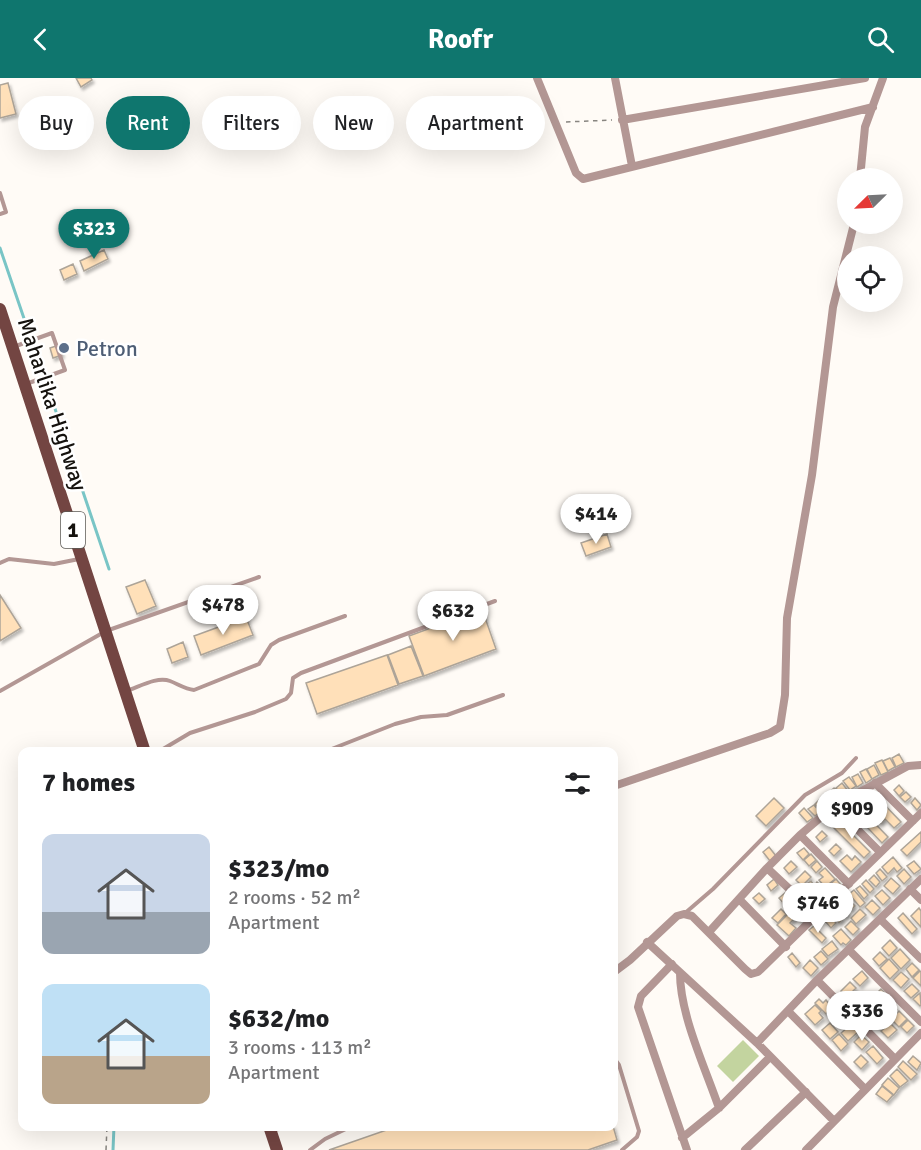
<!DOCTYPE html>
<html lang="en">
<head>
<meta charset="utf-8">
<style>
	:root { --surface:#fff; --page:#f6f6f6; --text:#202124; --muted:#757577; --accent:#0f766e }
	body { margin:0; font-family:Signika,sans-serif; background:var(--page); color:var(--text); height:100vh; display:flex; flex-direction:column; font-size:22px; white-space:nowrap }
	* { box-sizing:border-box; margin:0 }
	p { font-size:20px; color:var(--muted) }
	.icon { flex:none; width:33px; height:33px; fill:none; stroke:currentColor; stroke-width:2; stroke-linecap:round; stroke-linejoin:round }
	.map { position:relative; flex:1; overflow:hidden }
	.side { position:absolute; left:18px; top:669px; width:600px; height:384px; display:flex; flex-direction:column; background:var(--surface); border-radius:12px; box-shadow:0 6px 24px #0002 }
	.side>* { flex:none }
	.guide { position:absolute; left:18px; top:18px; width:600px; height:54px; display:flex; gap:12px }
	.needle { width:39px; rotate:246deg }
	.tools { position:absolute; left:837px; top:90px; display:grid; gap:12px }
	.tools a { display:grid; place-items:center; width:66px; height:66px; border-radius:50%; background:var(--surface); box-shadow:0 6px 24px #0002; font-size:30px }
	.price { position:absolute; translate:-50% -51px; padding:0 14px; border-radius:21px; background:#fff; color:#222; font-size:20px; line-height:39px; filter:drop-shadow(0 2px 3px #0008) }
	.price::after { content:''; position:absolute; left:50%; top:36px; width:18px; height:14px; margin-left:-9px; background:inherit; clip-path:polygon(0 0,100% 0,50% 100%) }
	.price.selected { background:var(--accent); color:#fff }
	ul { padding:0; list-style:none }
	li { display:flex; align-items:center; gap:18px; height:150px; padding:0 24px }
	li span { display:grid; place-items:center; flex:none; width:168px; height:120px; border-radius:12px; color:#555 }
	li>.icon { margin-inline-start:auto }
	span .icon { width:72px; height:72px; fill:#fffc; stroke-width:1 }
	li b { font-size:26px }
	h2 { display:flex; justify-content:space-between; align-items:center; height:72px; padding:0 24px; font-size:26px }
	.chip { padding:0 21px; border-radius:27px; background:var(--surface); box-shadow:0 6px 24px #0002; font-size:21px; line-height:54px }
	.chip.selected { background:var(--accent); color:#fff }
	header { display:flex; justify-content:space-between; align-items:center; height:78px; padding:0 24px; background:var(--accent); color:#fff; font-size:27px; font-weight:800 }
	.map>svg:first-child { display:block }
	.green { fill:#c3d49f }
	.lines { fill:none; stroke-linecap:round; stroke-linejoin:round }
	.stream { stroke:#79c5c6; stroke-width:3 }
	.building { fill:#ffe0b9; stroke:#ada498; stroke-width:1.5; filter:url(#shadow) }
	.path { stroke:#888580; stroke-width:1.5; stroke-dasharray:4.5 4.5; stroke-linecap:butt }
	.lane { stroke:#b39794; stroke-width:4 }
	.street { stroke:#b39794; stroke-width:8 }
	.primary { stroke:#734542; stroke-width:12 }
	.service-dot { fill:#5c6f8a; stroke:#fff; stroke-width:2 }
	.labels { text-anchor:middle; stroke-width:5; stroke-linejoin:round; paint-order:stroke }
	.shield { fill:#fff; stroke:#5b5956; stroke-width:1.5 }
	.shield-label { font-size:21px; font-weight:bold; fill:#15120e }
	.service-label { font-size:22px; fill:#4e5e75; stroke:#fff; text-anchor:start }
	.street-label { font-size:22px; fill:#15120e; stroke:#fff }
</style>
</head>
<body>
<header><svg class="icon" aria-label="back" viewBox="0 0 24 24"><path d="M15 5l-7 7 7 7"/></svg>Roofr<svg class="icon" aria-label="search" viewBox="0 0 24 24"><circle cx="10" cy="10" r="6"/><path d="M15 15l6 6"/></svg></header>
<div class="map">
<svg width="921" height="1072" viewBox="0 0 921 1072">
	<defs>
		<filter id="shadow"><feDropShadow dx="2" dy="3" stdDeviation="1.5" flood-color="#0004"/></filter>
	</defs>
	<rect width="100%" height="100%" fill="#fffbf6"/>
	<path class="green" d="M 743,962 L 759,978 L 733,1004 L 717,988 Z"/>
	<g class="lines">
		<path class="stream" d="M 0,170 L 30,258
			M 47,307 L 109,491
			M 113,1072 L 114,1048"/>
	</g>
	<path class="building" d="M 76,0 L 91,0 L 92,2 L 81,9 Z
		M 8,5 L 16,36 L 0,40 L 0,7 Z
		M 104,172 L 108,181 L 84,193 L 80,183 Z
		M 73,186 L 77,196 L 64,202 L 60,192 Z
		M 59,267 L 62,277 L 53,280 L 50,270 Z
		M 607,456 L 611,469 L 586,478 L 581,465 Z
		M 145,502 L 156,528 L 137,536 L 126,509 Z
		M 0,517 L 21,550 L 0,563 Z
		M 482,531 L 496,571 L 424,598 L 409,558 Z
		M 246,539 L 253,557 L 201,577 L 194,558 Z
		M 183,564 L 188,579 L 172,585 L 167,571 Z
		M 411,568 L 423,598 L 399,606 L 388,577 Z
		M 387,577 L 398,607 L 317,636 L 306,605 Z
		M 899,676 L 904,685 L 896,689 L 892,680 Z
		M 890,680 L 895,689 L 888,693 L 883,683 Z
		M 882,682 L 888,694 L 881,697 L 875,685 Z
		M 874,687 L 879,697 L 872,701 L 867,691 Z
		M 866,691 L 872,701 L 866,705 L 860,694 Z
		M 858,696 L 863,705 L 857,709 L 852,699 Z
		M 849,699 L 856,708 L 850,712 L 843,703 Z
		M 842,705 L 848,713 L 842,718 L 836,710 Z
		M 899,707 L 904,713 L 899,718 L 894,712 Z
		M 834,710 L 841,719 L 835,724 L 828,715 Z
		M 906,714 L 911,719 L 905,724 L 900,719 Z
		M 827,716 L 834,723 L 829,728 L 822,720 Z
		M 876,718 L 901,744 L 894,750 L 885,741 L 881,745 L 871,735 L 876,731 L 870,724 Z
		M 774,720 L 784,730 L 766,748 L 756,738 Z
		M 915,720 L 921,727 L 917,732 L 911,725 Z
		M 820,721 L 827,729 L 821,733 L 815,726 Z
		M 814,727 L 820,734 L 815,738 L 808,731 Z
		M 857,727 L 888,759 L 882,765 L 851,732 Z
		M 804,730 L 813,740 L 807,744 L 799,735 Z
		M 839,743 L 870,774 L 864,780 L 833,749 Z
		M 822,753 L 827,758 L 820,764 L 816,759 Z
		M 921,754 L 921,764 L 907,778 L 901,772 Z
		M 836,766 L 841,771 L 834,778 L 829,773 Z
		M 769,769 L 776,778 L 770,783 L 763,774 Z
		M 804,770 L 809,776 L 803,782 L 797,775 Z
		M 811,776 L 816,782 L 809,788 L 804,782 Z
		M 847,777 L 852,782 L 855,778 L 861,784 L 851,794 L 840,783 Z
		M 893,779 L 902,790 L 897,794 L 894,790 L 888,796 L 882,789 Z
		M 791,783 L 797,789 L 789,796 L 784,790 Z
		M 817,783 L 822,789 L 816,795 L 811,789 Z
		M 914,783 L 921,791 L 914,796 L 907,788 Z
		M 825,790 L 835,801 L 825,809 L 819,802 L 823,799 L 819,795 Z
		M 880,791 L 887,799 L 882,803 L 876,795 Z
		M 904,791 L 911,799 L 904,806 L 897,798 Z
		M 805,793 L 811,799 L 802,808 L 796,802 Z
		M 874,797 L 880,804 L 876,809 L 869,802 Z
		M 891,800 L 900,808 L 893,816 L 884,808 Z
		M 774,801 L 778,807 L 771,813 L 767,807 Z
		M 836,801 L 841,807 L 833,814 L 828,808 Z
		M 866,802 L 874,811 L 870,815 L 862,806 Z
		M 811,803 L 815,809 L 809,814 L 804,808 Z
		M 817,804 L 830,816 L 828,819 L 815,807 Z
		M 860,808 L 868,817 L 864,821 L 856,811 Z
		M 854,812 L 865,825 L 860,829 L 849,816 Z
		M 882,812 L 890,820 L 883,827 L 875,818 Z
		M 786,814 L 792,820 L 784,826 L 779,820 Z
		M 759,815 L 765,821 L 759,826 L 753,820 Z
		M 822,815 L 827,819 L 820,826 L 816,822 Z
		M 792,821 L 797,826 L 791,832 L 786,827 Z
		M 849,821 L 855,828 L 851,832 L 844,825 Z
		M 872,822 L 880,830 L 873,837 L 865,829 Z
		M 798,826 L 808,836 L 802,843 L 797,838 L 790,845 L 796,850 L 789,858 L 777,847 Z
		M 842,826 L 849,835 L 845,839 L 837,830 Z
		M 919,830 L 921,833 L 921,849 L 911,838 Z
		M 781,831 L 786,836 L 778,845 L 772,840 Z
		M 860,831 L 866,837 L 856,846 L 851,840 Z
		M 836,833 L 843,841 L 839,845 L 832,837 Z
		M 903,835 L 917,851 L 912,856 L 898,840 Z
		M 830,838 L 836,845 L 831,850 L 825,843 Z
		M 851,843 L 859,851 L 853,857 L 845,849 Z
		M 814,848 L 826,860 L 822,865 L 809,852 Z
		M 841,851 L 851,862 L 846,867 L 843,865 L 841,867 L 833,858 Z
		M 890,862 L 897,870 L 889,878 L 882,870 Z
		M 832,863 L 838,871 L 828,878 L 822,871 Z
		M 900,871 L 910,882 L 901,891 L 891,880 Z
		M 821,873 L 828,881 L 821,887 L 814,879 Z
		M 880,874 L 887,881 L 879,888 L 873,881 Z
		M 792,875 L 800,885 L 796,889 L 788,879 Z
		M 889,881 L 899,892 L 890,901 L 880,890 Z
		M 810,882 L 818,890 L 811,898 L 803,890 Z
		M 912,885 L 919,892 L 912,899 L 906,891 Z
		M 862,893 L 868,900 L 860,908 L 853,901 Z
		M 920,893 L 921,894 L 921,908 L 913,900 Z
		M 901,894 L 909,901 L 901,910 L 893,902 Z
		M 850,904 L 856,910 L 847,919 L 841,913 Z
		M 912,906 L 919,913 L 911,920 L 904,913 Z
		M 881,911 L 890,920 L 882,927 L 873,919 Z
		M 920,915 L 921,927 L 920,928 L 913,921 Z
		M 860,916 L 867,922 L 859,930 L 853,923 Z
		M 819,921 L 823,925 L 826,922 L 832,930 L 826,936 L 815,925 Z
		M 871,924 L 879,931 L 870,940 L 863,932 Z
		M 890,924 L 897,932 L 888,941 L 881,933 Z
		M 815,927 L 821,933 L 819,935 L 823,940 L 815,947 L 805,936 Z
		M 899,933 L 907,941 L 899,949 L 891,941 Z
		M 880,935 L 887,943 L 880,951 L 872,943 Z
		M 908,942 L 914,948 L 907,955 L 901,949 Z
		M 830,945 L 838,954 L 830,961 L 822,952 Z
		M 890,945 L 897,952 L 888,960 L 881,953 Z
		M 852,946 L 859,953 L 848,963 L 841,955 Z
		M 839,956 L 848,966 L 841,973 L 832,962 Z
		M 861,957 L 869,964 L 862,972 L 854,964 Z
		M 873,968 L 883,980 L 877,986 L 866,974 Z
		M 861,977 L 868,984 L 861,991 L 854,984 Z
		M 913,978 L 921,985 L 917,992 L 908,984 Z
		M 903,983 L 917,996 L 911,1002 L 898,989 Z
		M 897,991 L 908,1003 L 900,1009 L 890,998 Z
		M 888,1000 L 899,1010 L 894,1017 L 882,1007 Z
		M 882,1008 L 893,1017 L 887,1024 L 876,1016 Z
		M 398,1048 L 613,1048 L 617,1062 L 588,1072 L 329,1072 Z"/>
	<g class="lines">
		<path class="path" d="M 566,44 L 612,42
			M 106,1072 L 107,1048"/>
		<path class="lane" d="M 0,115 L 6,134 L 0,136
			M 16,268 L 52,255 L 65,292 L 26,306
			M 0,485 L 9,481 L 54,486 L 79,481
			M 0,613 L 106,553 L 259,499
			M 126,613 C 139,609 157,598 170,603 C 178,606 185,611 194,612 L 259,586 L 271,567 L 279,562 L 345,538
			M 158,674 L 190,655 L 255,634 L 286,621 L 291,615 L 293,600 L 301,595 L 495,523
			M 324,674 L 395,646 L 421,639 L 447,637 L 503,617
			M 684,836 L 713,811 L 805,717 L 842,695 L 856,680
			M 614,980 L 619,987 L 639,1053 L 637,1059 L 622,1072
			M 310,1072 L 325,1061 L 352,1048"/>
		<path class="street" d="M 537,0 L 576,95 L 583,101 L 873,29
			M 615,0 L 632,88
			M 622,42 L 865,0
			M 860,100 L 865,49 L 883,0
			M 875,705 L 913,743
			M 614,708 L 770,655 L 780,649 L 785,617 L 787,540 L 812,397 L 833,229 L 854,146
			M 834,728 L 880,774
			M 800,757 L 849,806
			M 767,790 L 817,837
			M 910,811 L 921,822
			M 739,821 L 786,869
			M 881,842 L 921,881
			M 709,854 L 767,790 L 800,757 L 834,728 L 908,688 L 921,687
			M 647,864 L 757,965 L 834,1043
			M 849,872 L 921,944
			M 672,886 L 641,918 L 638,929 L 687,1072
			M 614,894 L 630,882 L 677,838 L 684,836 L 692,838 L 745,891 L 751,896 L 758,894 L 921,735
			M 680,895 C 680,937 705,989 719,1030
			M 817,902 L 895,981
			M 789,934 L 865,1011
			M 757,965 L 817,902 L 921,801
			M 270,1051 L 282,1048
			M 682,1060 L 719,1030 L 770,979
			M 745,1072 L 806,1014
			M 806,1072 L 921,955"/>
		<path class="primary" d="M 0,231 L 145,674
			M 269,1048 L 277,1072"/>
	</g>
	<circle class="service-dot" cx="64" cy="270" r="6"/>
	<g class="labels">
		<rect class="shield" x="61" y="434" width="24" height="36" rx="4.5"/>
		<g class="shield-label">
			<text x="73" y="459">1</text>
		</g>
		<g class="service-label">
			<text x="76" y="278">Petron</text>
		</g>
		<g class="street-label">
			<text transform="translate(53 326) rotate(72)" y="8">Maharlika Highway</text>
		</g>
	</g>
</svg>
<div class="tools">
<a><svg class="needle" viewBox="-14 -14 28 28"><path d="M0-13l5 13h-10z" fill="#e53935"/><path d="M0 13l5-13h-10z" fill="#757577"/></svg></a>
<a><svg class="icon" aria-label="locate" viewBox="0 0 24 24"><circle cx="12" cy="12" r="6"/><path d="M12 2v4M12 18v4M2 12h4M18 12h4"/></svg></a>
</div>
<b class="price selected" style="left:94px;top:182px">$323</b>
<b class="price" style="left:596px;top:467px">$414</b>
<b class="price" style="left:223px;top:558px">$478</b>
<b class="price" style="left:453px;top:564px">$632</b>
<b class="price" style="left:852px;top:762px">$909</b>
<b class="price" style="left:818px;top:856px">$746</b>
<b class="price" style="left:862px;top:964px">$336</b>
<div class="guide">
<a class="chip">Buy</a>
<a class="chip selected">Rent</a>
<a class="chip">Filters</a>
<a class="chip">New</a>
<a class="chip">Apartment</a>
</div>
<section class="side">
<h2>7 homes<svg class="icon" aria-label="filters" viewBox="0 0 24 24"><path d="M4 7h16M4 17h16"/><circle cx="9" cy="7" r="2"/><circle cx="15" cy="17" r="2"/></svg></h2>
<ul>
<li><span style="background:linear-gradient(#c9d6e8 65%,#9aa5b1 0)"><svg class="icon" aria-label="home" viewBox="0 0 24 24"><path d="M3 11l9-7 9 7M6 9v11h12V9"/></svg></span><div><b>$323/mo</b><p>2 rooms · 52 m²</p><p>Apartment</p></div></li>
<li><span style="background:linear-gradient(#bfe0f5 60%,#b9a48a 0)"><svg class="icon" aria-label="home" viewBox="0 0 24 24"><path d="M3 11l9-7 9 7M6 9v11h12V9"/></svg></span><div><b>$632/mo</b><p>3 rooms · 113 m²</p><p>Apartment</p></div></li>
</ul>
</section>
</div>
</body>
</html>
